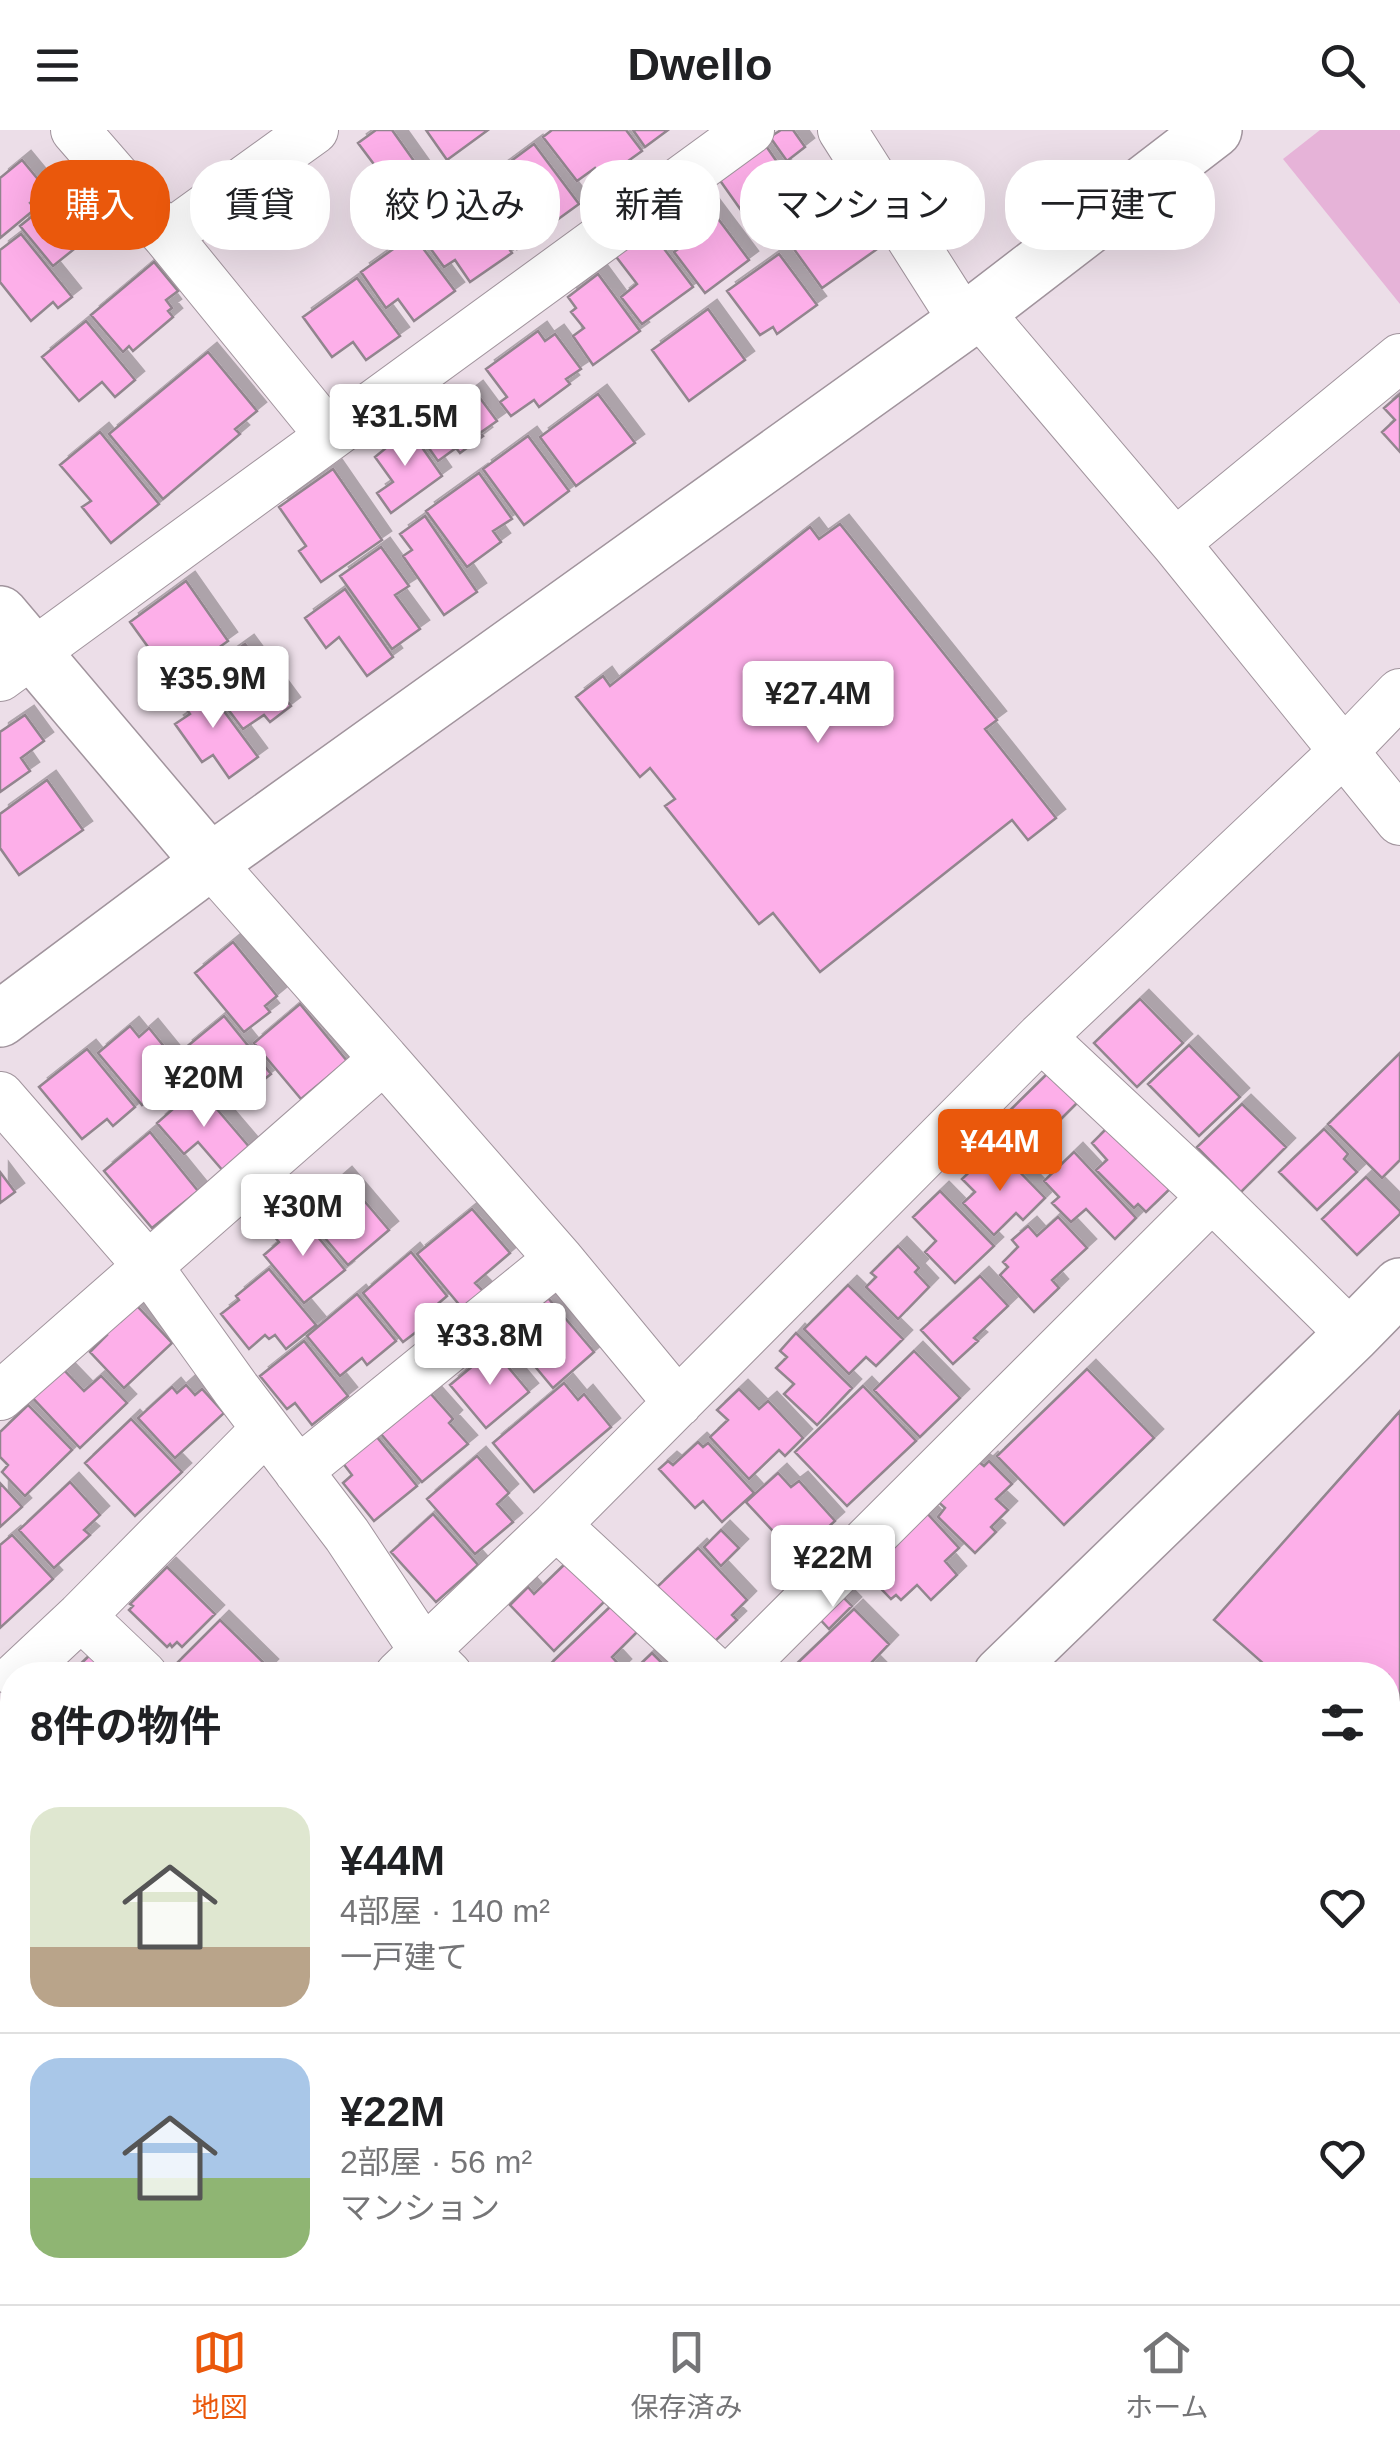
<!DOCTYPE html>
<html lang="ja">
<head>
<meta charset="utf-8">
<style>
	:root { --surface:#fff; --page:#f6f6f6; --text:#202124; --muted:#757577; --line:#e0e0e0; --accent:#ea580c }
	body { margin:0; font-family:Helvetica,"Noto Sans JP",sans-serif; background:var(--page); color:var(--text); height:100vh; display:flex; flex-direction:column; font-size:38px; white-space:nowrap }
	* { box-sizing:border-box; margin:0 }
	p { font-size:32px; color:var(--muted) }
	.icon { flex:none; width:55px; height:55px; fill:none; stroke:currentColor; stroke-width:2; stroke-linecap:round; stroke-linejoin:round }
	.map { position:relative; flex:1; overflow:hidden }
	.panel { position:absolute; left:0px; top:1532px; width:1400px; height:642px; display:flex; flex-direction:column; background:var(--surface); border-radius:40px 40px 0 0; box-shadow:0 10px 40px #0002 }
	.panel>* { flex:none }
	.hud { position:absolute; left:30px; top:30px; width:1340px; height:90px; display:flex; gap:20px }
	.price { position:absolute; translate:-50% -85px; padding:0 22px; border-radius:10px; background:#fff; color:#222; font-size:32px; line-height:65px; filter:drop-shadow(0 2px 5px #0008) }
	.price::after { content:''; position:absolute; left:50%; top:60px; width:30px; height:22px; margin-left:-15px; background:inherit; clip-path:polygon(0 0,100% 0,50% 100%) }
	.price.on { background:var(--accent); color:#fff }
	ul { padding:0; list-style:none }
	li { display:flex; align-items:center; gap:30px; height:250px; padding:0 30px }
	li+li { border-top:2px solid var(--line) }
	li span { display:grid; place-items:center; flex:none; width:280px; height:200px; border-radius:30px; color:#555 }
	li>.icon { margin-inline-start:auto }
	span .icon { width:120px; height:120px; fill:#fffc; stroke-width:1 }
	li b { font-size:42px }
	h2 { display:flex; justify-content:space-between; align-items:center; height:120px; padding:0 30px; font-size:42px }
	.tag { padding:0 35px; border-radius:40px; background:var(--surface); box-shadow:0 10px 40px #0002; font-size:35px; line-height:90px }
	.tag.on { background:var(--accent); color:#fff }
	header { display:flex; justify-content:space-between; align-items:center; height:130px; padding:0 30px; background:var(--surface); font-size:45px; font-weight:800 }
	.dock { display:flex; justify-content:space-around; align-items:center; height:140px; border-top:2px solid var(--line); background:var(--surface); font-size:28px; color:var(--muted) }
	.dock a { display:grid; justify-items:center; gap:5px }
	.dock .on { color:var(--accent) }
	.map>svg:first-child { display:block }
	.green { fill:#e6b3d8 }
	.building { fill:#fdafe9; stroke:#92858e; stroke-width:2.5; filter:url(#shadow) }
	.lines { fill:none; stroke-linecap:round; stroke-linejoin:round }
	.minor-casing { stroke:#a1949d; stroke-width:50 }
	.tertiary-casing { stroke:#a1949d; stroke-width:58 }
	.minor { stroke:#fff; stroke-width:48 }
	.tertiary { stroke:#fff; stroke-width:55 }
</style>
</head>
<body>
<header><svg class="icon" aria-label="menu" viewBox="0 0 24 24"><path d="M4 6h16M4 12h16M4 18h16"/></svg>Dwello<svg class="icon" aria-label="search" viewBox="0 0 24 24"><circle cx="10" cy="10" r="6"/><path d="M15 15l6 6"/></svg></header>
<div class="map">
<svg width="1400" height="2174" viewBox="0 0 1400 2174">
	<defs>
		<filter id="shadow"><feDropShadow dx="9" dy="-9" stdDeviation="0" flood-color="#0004"/></filter>
	</defs>
	<rect width="100%" height="100%" fill="#ecdee8"/>
	<path class="green" d="M 1320,0 L 1400,0 L 1400,174 L 1283,29 Z"/>
	<path class="building" d="M 376,0 L 392,0 L 436,62 L 387,97 L 366,68 L 388,53 L 358,13 Z
		M 426,0 L 488,0 L 447,30 Z
		M 552,0 L 626,0 L 642,21 L 603,49 L 595,38 L 577,51 L 543,7 Z
		M 633,0 L 668,0 L 645,17 Z
		M 781,0 L 793,0 L 805,17 L 787,31 L 770,7 Z
		M 534,14 L 579,74 L 517,119 L 472,60 Z
		M 766,16 L 802,68 L 755,100 L 719,49 Z
		M 22,30 L 46,59 L 30,73 L 35,79 L 0,108 L 0,48 Z
		M 82,46 L 114,87 L 53,136 L 20,96 Z
		M 469,63 L 512,123 L 470,152 L 455,130 L 444,137 L 417,100 Z
		M 850,74 L 880,117 L 822,158 L 791,115 Z
		M 710,78 L 749,130 L 705,163 L 674,122 L 691,110 L 682,99 Z
		M 649,99 L 693,157 L 642,194 L 621,167 L 637,154 L 614,124 Z
		M 21,104 L 72,167 L 58,178 L 53,172 L 31,191 L 0,152 L 0,120 Z
		M 413,105 L 455,161 L 414,191 L 398,169 L 386,178 L 361,142 Z
		M 779,124 L 817,175 L 777,204 L 773,197 L 760,205 L 727,161 Z
		M 154,132 L 178,161 L 166,170 L 172,178 L 168,181 L 173,187 L 133,221 L 129,216 L 123,222 L 91,185 Z
		M 598,144 L 640,201 L 593,235 L 573,206 L 584,198 L 571,182 L 576,178 L 568,167 Z
		M 357,148 L 400,206 L 366,230 L 353,212 L 332,227 L 303,187 Z
		M 708,179 L 745,230 L 689,271 L 652,220 Z
		M 86,191 L 135,250 L 115,267 L 102,252 L 79,271 L 42,227 Z
		M 538,201 L 545,211 L 555,204 L 581,239 L 566,249 L 570,254 L 539,277 L 534,270 L 511,286 L 500,272 L 507,267 L 486,239 Z
		M 208,222 L 257,281 L 235,299 L 240,304 L 163,369 L 109,304 Z
		M 474,260 L 497,291 L 480,303 L 483,306 L 460,323 L 456,318 L 438,331 L 414,297 L 419,293 L 415,287 L 422,282 L 418,276 L 434,265 L 439,271 L 445,266 L 452,277 Z
		M 598,264 L 635,313 L 576,356 L 540,307 Z
		M 1400,264 L 1400,322 L 1382,302 L 1395,290 L 1384,278 Z
		M 407,296 L 442,346 L 391,383 L 377,363 L 393,352 L 375,327 L 386,318 L 383,313 Z
		M 100,302 L 159,374 L 111,413 L 82,377 L 91,371 L 60,335 Z
		M 528,306 L 569,361 L 524,395 L 483,339 Z
		M 333,339 L 382,410 L 321,452 L 299,421 L 306,416 L 279,377 Z
		M 479,343 L 512,389 L 493,401 L 501,412 L 467,437 L 426,381 Z
		M 425,386 L 477,462 L 444,485 L 403,426 L 412,420 L 400,404 Z
		M 840,394 L 997,590 L 985,599 L 1056,688 L 1028,710 L 1012,690 L 820,842 L 773,783 L 759,794 L 665,676 L 675,669 L 650,638 L 640,647 L 576,567 L 603,546 L 610,556 L 810,397 L 819,409 Z
		M 381,417 L 409,456 L 395,465 L 420,499 L 392,519 L 340,446 Z
		M 186,451 L 228,511 L 167,555 L 156,538 L 161,535 L 130,492 Z
		M 345,459 L 393,527 L 367,546 L 339,507 L 326,518 L 305,488 Z
		M 245,514 L 291,576 L 270,592 L 264,585 L 243,599 L 202,545 Z
		M 200,549 L 258,627 L 229,648 L 213,625 L 202,632 L 175,594 L 190,584 L 177,566 Z
		M 25,585 L 44,611 L 21,628 L 30,641 L 0,662 L 0,602 Z
		M 47,650 L 83,700 L 19,745 L 0,718 L 0,684 Z
		M 233,812 L 277,866 L 265,876 L 270,882 L 244,902 L 195,843 Z
		M 1140,869 L 1183,913 L 1137,957 L 1094,913 Z
		M 300,874 L 347,931 L 301,969 L 254,913 Z
		M 224,886 L 271,944 L 230,976 L 184,919 Z
		M 130,896 L 139,907 L 149,898 L 184,941 L 142,975 L 98,923 Z
		M 1189,915 L 1240,967 L 1199,1006 L 1148,954 Z
		M 87,919 L 135,977 L 113,996 L 107,989 L 82,1009 L 39,957 Z
		M 1400,923 L 1400,1030 L 1382,1048 L 1328,994 Z
		M 1053,938 L 1082,968 L 1017,1033 L 987,1003 Z
		M 198,957 L 251,1019 L 224,1042 L 198,1012 L 184,1024 L 157,993 Z
		M 1242,974 L 1286,1017 L 1241,1062 L 1197,1017 Z
		M 1112,993 L 1178,1051 L 1146,1082 L 1138,1074 L 1134,1078 L 1096,1040 L 1107,1030 L 1092,1013 Z
		M 1324,999 L 1348,1024 L 1344,1029 L 1357,1042 L 1317,1080 L 1279,1042 Z
		M 150,1002 L 198,1061 L 152,1098 L 104,1041 Z
		M 1074,1022 L 1136,1088 L 1115,1109 L 1086,1079 L 1071,1092 L 1052,1073 L 1059,1067 L 1044,1051 Z
		M 986,1026 L 995,1035 L 1004,1026 L 1045,1068 L 1023,1090 L 1016,1083 L 994,1105 L 963,1073 L 975,1062 L 962,1049 Z
		M 0,1042 L 15,1062 L 0,1073 Z
		M 343,1046 L 389,1100 L 348,1135 L 307,1087 L 323,1073 L 319,1067 Z
		M 1366,1047 L 1400,1081 L 1400,1084 L 1357,1125 L 1322,1089 Z
		M 940,1061 L 994,1116 L 955,1153 L 925,1122 L 936,1111 L 913,1087 Z
		M 472,1079 L 510,1123 L 475,1153 L 483,1161 L 462,1178 L 417,1124 Z
		M 299,1084 L 345,1140 L 304,1173 L 264,1125 L 279,1112 L 273,1105 Z
		M 1058,1087 L 1087,1118 L 1052,1150 L 1059,1158 L 1034,1182 L 1000,1145 L 1008,1137 L 1003,1132 L 1018,1117 L 1012,1110 L 1028,1096 L 1037,1106 Z
		M 898,1116 L 919,1138 L 915,1142 L 929,1157 L 898,1189 L 866,1157 L 876,1147 L 871,1143 Z
		M 411,1122 L 447,1166 L 419,1190 L 424,1196 L 403,1212 L 363,1163 Z
		M 269,1139 L 316,1195 L 286,1219 L 275,1205 L 269,1209 L 265,1205 L 249,1219 L 221,1184 L 239,1170 L 236,1166 Z
		M 980,1146 L 1008,1176 L 974,1208 L 978,1211 L 953,1234 L 921,1200 Z
		M 848,1155 L 903,1209 L 876,1236 L 866,1227 L 849,1244 L 804,1199 Z
		M 357,1164 L 396,1211 L 367,1235 L 362,1228 L 340,1246 L 307,1206 Z
		M 548,1168 L 594,1222 L 553,1258 L 507,1203 Z
		M 137,1176 L 172,1213 L 124,1258 L 90,1222 L 107,1205 L 101,1198 L 115,1185 L 121,1191 Z
		M 796,1203 L 852,1258 L 817,1295 L 784,1264 L 794,1254 L 776,1238 L 787,1227 L 780,1221 Z
		M 304,1211 L 348,1266 L 312,1295 L 295,1273 L 287,1279 L 260,1246 Z
		M 493,1219 L 529,1262 L 486,1298 L 450,1255 Z
		M 914,1221 L 960,1268 L 920,1307 L 874,1260 Z
		M 60,1236 L 84,1261 L 101,1246 L 127,1273 L 80,1318 L 30,1265 Z
		M 1087,1239 L 1154,1308 L 1064,1395 L 997,1326 Z
		M 564,1253 L 578,1270 L 584,1264 L 611,1297 L 534,1362 L 493,1313 Z
		M 186,1255 L 195,1265 L 202,1259 L 224,1283 L 175,1328 L 138,1288 L 172,1257 L 177,1263 Z
		M 863,1256 L 916,1311 L 847,1376 L 795,1322 Z
		M 739,1259 L 759,1279 L 768,1271 L 803,1308 L 785,1326 L 779,1320 L 749,1349 L 710,1307 L 728,1290 L 717,1280 Z
		M 430,1263 L 453,1289 L 449,1293 L 468,1314 L 422,1352 L 381,1304 Z
		M 28,1275 L 72,1320 L 25,1366 L 2,1342 L 8,1335 L 0,1327 L 0,1302 Z
		M 1400,1281 L 1400,2174 L 1366,2174 L 1353,2162 L 1388,2162 L 1388,1545 L 1270,1545 L 1273,1542 L 1214,1490 Z
		M 131,1289 L 182,1342 L 135,1386 L 85,1333 Z
		M 376,1306 L 417,1356 L 374,1391 L 343,1353 L 352,1345 L 342,1332 Z
		M 698,1312 L 703,1317 L 708,1313 L 754,1363 L 722,1392 L 703,1371 L 695,1378 L 659,1339 L 668,1331 L 673,1335 Z
		M 477,1326 L 509,1363 L 497,1374 L 513,1392 L 475,1424 L 427,1369 Z
		M 989,1331 L 1012,1354 L 996,1369 L 1008,1380 L 991,1397 L 996,1402 L 975,1423 L 938,1387 L 945,1378 L 934,1368 L 979,1332 L 984,1336 Z
		M 778,1343 L 791,1357 L 799,1351 L 835,1391 L 796,1426 L 746,1372 Z
		M 70,1352 L 100,1385 L 84,1400 L 90,1405 L 54,1438 L 19,1400 Z
		M 0,1353 L 22,1377 L 0,1397 Z
		M 924,1380 L 959,1418 L 945,1431 L 957,1445 L 931,1470 L 917,1455 L 901,1470 L 896,1465 L 891,1469 L 861,1438 Z
		M 433,1384 L 478,1435 L 436,1472 L 391,1422 Z
		M 721,1400 L 739,1418 L 721,1436 L 704,1417 Z
		M 12,1405 L 53,1449 L 0,1498 L 0,1415 Z
		M 698,1418 L 747,1470 L 732,1485 L 737,1490 L 711,1515 L 656,1458 Z
		M 568,1431 L 607,1469 L 554,1521 L 510,1475 L 528,1457 L 534,1464 Z
		M 167,1437 L 215,1484 L 182,1517 L 177,1512 L 172,1517 L 170,1514 L 167,1517 L 129,1480 L 133,1476 L 130,1474 Z
		M 837,1461 L 852,1476 L 829,1499 L 815,1484 Z
		M 613,1474 L 638,1501 L 612,1527 L 622,1538 L 615,1545 L 551,1545 L 545,1539 Z
		M 854,1479 L 889,1514 L 870,1534 L 881,1545 L 785,1545 Z
		M 220,1490 L 269,1538 L 262,1545 L 183,1545 L 174,1536 Z
		M 92,1523 L 114,1545 L 69,1545 Z
		M 652,1523 L 674,1545 L 629,1545 Z
		M 12,1600 L 12,1631 L 0,1619 L 0,1612 Z
		M 0,1762 L 12,1775 L 12,1802 L 0,1814 Z
		M 12,1806 L 12,1854 L 0,1842 L 0,1818 Z
		M 0,1996 L 12,2008 L 12,2062 L 0,2074 Z
		M 73,2162 L 134,2162 L 123,2174 L 85,2174 Z
		M 158,2162 L 163,2162 L 174,2174 L 146,2174 Z
		M 213,2162 L 262,2162 L 250,2174 L 224,2174 Z
		M 861,2162 L 1145,2162 L 1158,2174 L 851,2174 Z
		M 1254,2162 L 1302,2162 L 1315,2174 L 1267,2174 Z"/>
	<g class="lines">
		<g class="minor-casing">
			<path id="minor" d="M 75,0 L 167,106 L 330,306
				M 842,0 L 964,192
				M 167,106 L 314,0
				M 978,181 L 1175,413 L 1400,691
				M 1175,413 L 1400,228
				M 0,547 L 750,0
				M 1041,907 L 1212,1067 L 1352,1205
				M 384,929 L 559,1129
				M 0,966 L 147,1135 L 236,1259 L 347,1405 L 424,1521 L 448,1545
				M 0,1266 L 384,929 L 210,732
				M 298,1341 L 559,1129 L 678,1273
				M 556,1395 L 718,1545
				M 81,1486 L 143,1545
				M 18,1545 L 81,1486 L 266,1299
				M 399,1545 L 556,1395 L 1041,907 L 1343,622 L 1400,563
				M 733,1545 L 1212,1067
				M 0,1882 L 12,1895
				M 0,1948 L 12,1935"/>
		</g>
		<g class="tertiary-casing">
			<path id="tertiary" d="M 0,484 L 210,732
				M 0,889 L 210,732 L 964,192 L 1214,0
				M 1001,1545 L 1352,1205 L 1400,1156
				M 367,2174 L 379,2162"/>
		</g>
		<use href="#minor" class="minor"/>
		<use href="#tertiary" class="tertiary"/>
	</g>
</svg>
<b class="price" style="left:405px;top:339px">¥31.5M</b>
<b class="price" style="left:213px;top:601px">¥35.9M</b>
<b class="price" style="left:818px;top:616px">¥27.4M</b>
<b class="price" style="left:204px;top:1000px">¥20M</b>
<b class="price on" style="left:1000px;top:1064px">¥44M</b>
<b class="price" style="left:303px;top:1129px">¥30M</b>
<b class="price" style="left:490px;top:1258px">¥33.8M</b>
<b class="price" style="left:833px;top:1480px">¥22M</b>
<div class="hud">
<a class="tag on">購入</a>
<a class="tag">賃貸</a>
<a class="tag">絞り込み</a>
<a class="tag">新着</a>
<a class="tag">マンション</a>
<a class="tag">一戸建て</a>
</div>
<section class="panel">
<h2>8件の物件<svg class="icon" aria-label="filters" viewBox="0 0 24 24"><path d="M4 7h16M4 17h16"/><circle cx="9" cy="7" r="2"/><circle cx="15" cy="17" r="2"/></svg></h2>
<ul>
<li><span style="background:linear-gradient(#dfe7d0 70%,#b9a48a 0)"><svg class="icon" aria-label="home" viewBox="0 0 24 24"><path d="M3 11l9-7 9 7M6 9v11h12V9"/></svg></span><div><b>¥44M</b><p>4部屋 · 140 m²</p><p>一戸建て</p></div><svg class="icon" aria-label="heart" viewBox="0 0 24 24"><path d="M12 20l-8-8c-3-5 5-10 8-4 3-6 11-1 8 4z"/></svg></li>
<li><span style="background:linear-gradient(#a9c7e8 60%,#8fb573 0)"><svg class="icon" aria-label="home" viewBox="0 0 24 24"><path d="M3 11l9-7 9 7M6 9v11h12V9"/></svg></span><div><b>¥22M</b><p>2部屋 · 56 m²</p><p>マンション</p></div><svg class="icon" aria-label="heart" viewBox="0 0 24 24"><path d="M12 20l-8-8c-3-5 5-10 8-4 3-6 11-1 8 4z"/></svg></li>
</ul>
</section>
</div>
<nav class="dock">
<a class="on"><svg class="icon" aria-label="map" viewBox="0 0 24 24"><path d="M3 6l6-2 6 2 6-2v14l-6 2-6-2-6 2zM9 4v14M15 6v14"/></svg>地図</a>
<a><svg class="icon" aria-label="saved" viewBox="0 0 24 24"><path d="M7 4h10v16l-5-4-5 4z"/></svg>保存済み</a>
<a><svg class="icon" aria-label="home" viewBox="0 0 24 24"><path d="M3 11l9-7 9 7M6 9v11h12V9"/></svg>ホーム</a>
</nav>
</body>
</html>
